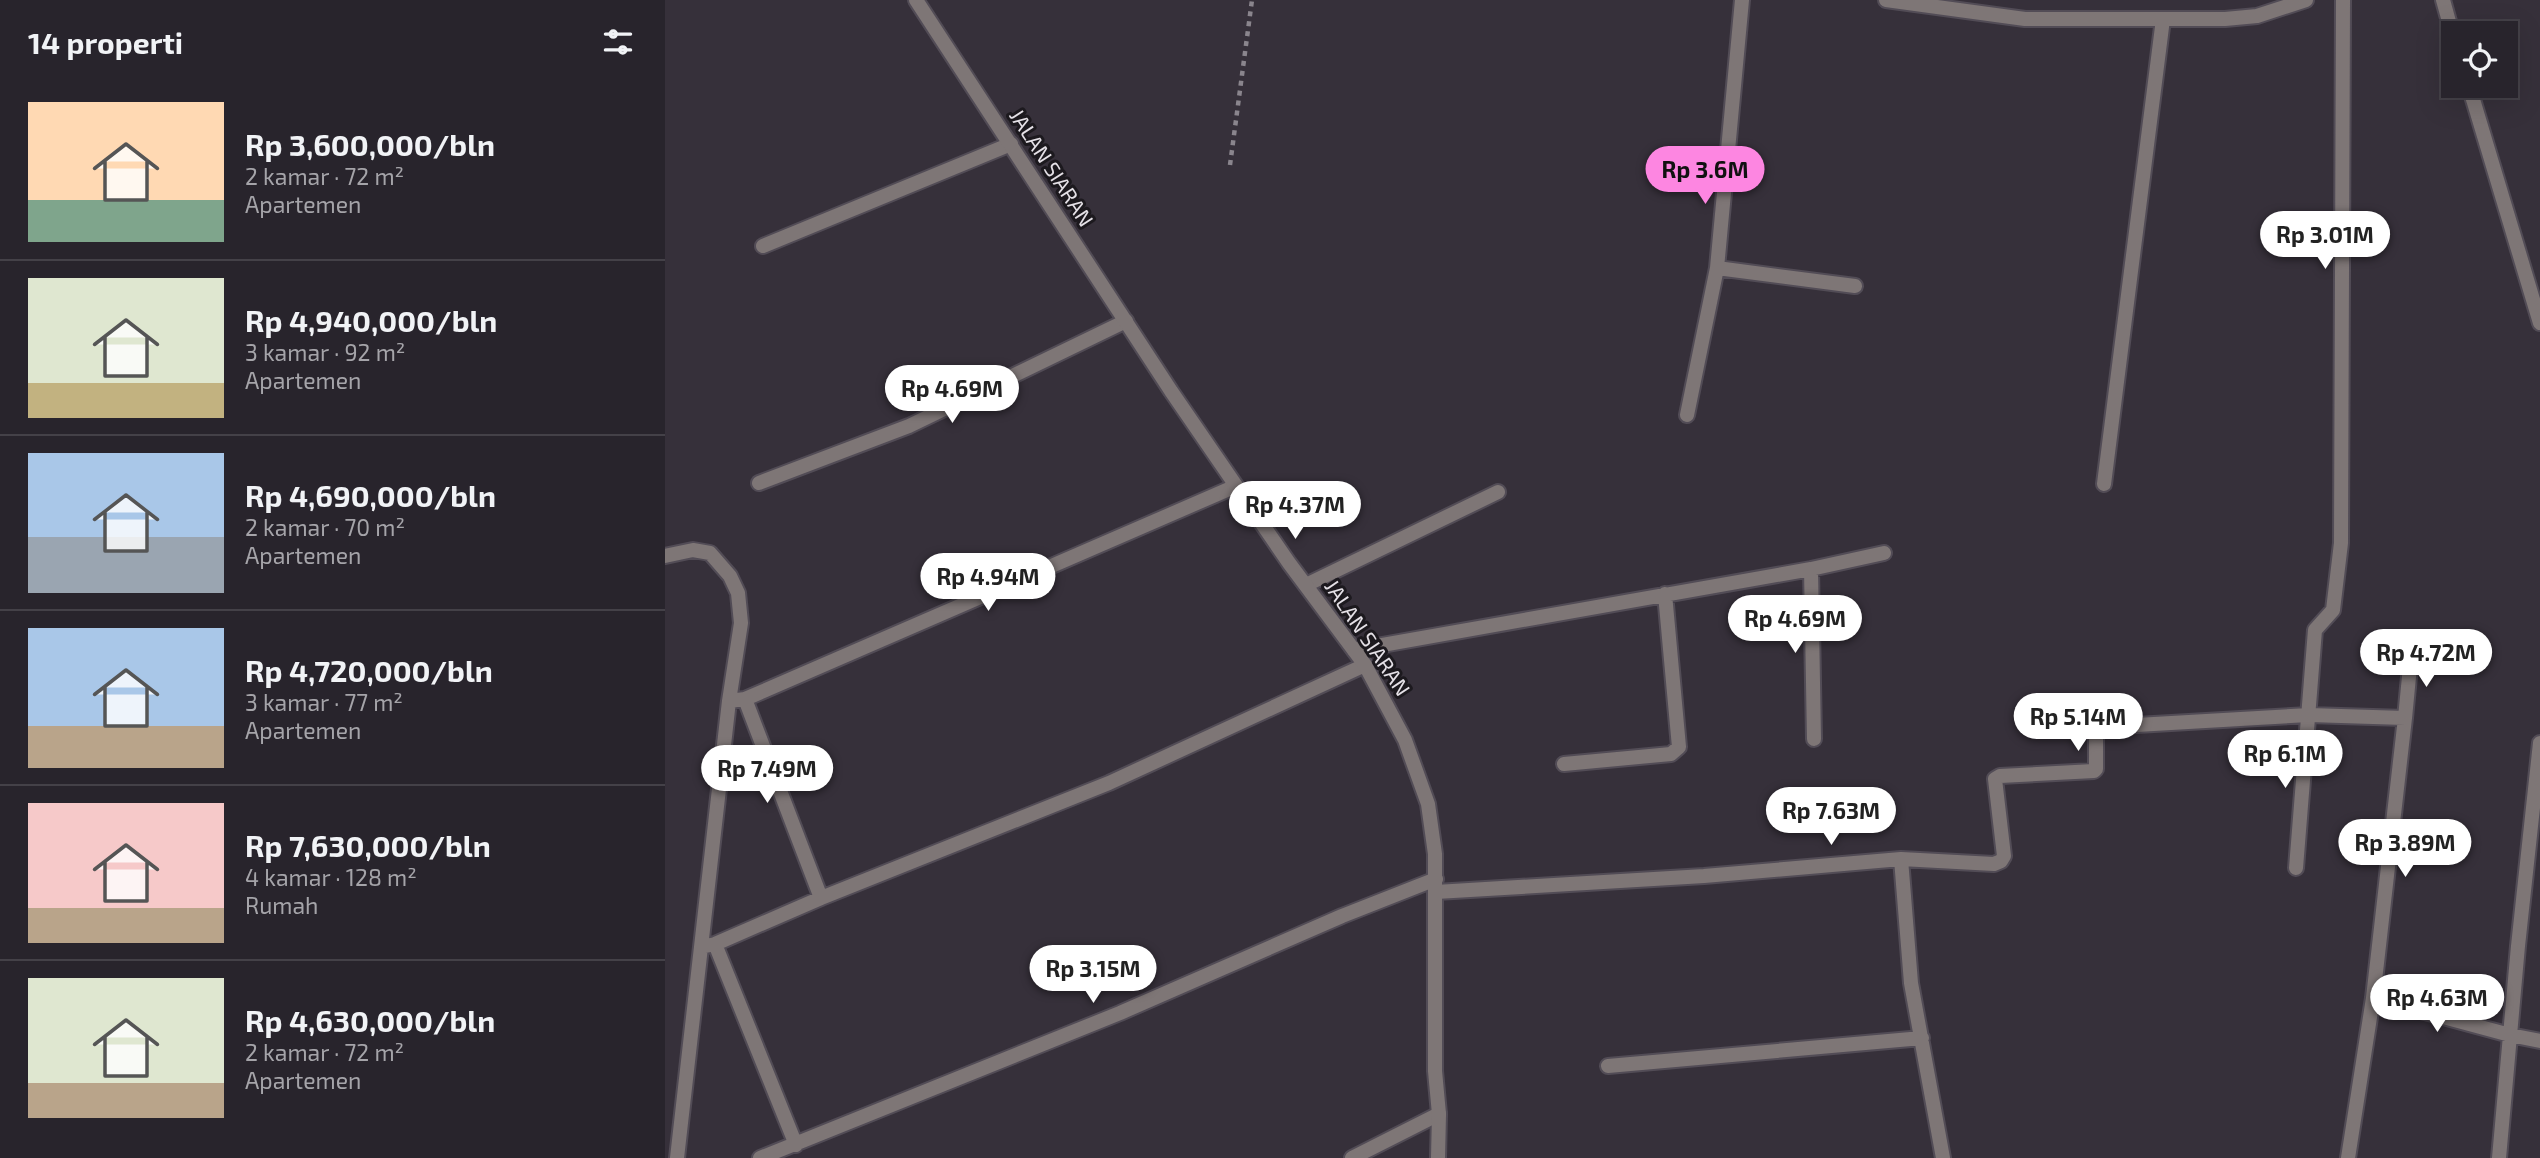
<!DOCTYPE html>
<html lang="id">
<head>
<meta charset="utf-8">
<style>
	:root { --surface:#28242c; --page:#302c34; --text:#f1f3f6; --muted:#a5a4a9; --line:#444148; --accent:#fd86e1 }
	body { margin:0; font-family:"Exo 2",sans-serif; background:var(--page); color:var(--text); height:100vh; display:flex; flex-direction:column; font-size:26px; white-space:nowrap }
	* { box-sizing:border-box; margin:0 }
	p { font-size:23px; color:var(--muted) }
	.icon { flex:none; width:38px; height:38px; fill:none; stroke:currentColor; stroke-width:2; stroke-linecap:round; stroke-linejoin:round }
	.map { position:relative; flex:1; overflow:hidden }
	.side { display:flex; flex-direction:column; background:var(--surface); width:665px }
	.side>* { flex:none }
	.controls { position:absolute; left:1776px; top:21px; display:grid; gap:14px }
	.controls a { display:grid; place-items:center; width:77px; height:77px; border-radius:0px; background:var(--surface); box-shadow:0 7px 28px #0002,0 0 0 2px var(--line); font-size:35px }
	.price { position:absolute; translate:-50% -60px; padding:0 16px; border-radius:24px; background:#fff; color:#222; font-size:23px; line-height:46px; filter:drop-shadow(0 2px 4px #0008) }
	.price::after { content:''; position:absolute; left:50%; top:42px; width:21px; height:16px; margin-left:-10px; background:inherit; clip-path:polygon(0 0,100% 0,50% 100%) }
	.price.on { background:var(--accent); color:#111 }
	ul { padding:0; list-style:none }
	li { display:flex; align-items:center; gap:21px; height:175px; padding:0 28px }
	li+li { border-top:2px solid var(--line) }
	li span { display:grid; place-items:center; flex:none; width:196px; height:140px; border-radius:0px; color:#555 }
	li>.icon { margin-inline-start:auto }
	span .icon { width:84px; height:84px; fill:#fffc; stroke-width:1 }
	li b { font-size:30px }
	h2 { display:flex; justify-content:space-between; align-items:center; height:84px; padding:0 28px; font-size:30px }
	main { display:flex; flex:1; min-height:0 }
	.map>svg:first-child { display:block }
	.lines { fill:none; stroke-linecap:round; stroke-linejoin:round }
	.service-casing { stroke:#524c56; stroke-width:18 }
	.minor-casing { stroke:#524c56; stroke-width:18 }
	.tertiary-casing { stroke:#524c56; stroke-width:18 }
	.path { stroke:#8a858d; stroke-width:4.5; stroke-dasharray:5 5; stroke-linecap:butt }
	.service { stroke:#7e7676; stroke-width:14 }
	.minor { stroke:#7e7676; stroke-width:14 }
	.tertiary { stroke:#7e7676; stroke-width:14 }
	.labels { text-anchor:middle; stroke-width:6; stroke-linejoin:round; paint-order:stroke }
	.street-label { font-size:21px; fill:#e5e1e7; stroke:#1c191e }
</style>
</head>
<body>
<main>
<section class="side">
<h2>14 properti<svg class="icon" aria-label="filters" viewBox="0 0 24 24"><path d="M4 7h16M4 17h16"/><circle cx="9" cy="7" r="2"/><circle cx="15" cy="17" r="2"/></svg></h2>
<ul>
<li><span style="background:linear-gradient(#ffd9b3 70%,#7fa58c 0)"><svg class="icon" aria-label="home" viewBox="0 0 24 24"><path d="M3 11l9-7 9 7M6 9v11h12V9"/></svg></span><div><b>Rp 3,600,000/bln</b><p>2 kamar · 72 m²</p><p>Apartemen</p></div></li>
<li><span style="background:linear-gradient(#dfe7d0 75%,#c2b280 0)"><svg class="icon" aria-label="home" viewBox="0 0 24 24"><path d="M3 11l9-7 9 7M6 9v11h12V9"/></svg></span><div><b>Rp 4,940,000/bln</b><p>3 kamar · 92 m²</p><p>Apartemen</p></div></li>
<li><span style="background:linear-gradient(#a9c7e8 60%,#9aa5b1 0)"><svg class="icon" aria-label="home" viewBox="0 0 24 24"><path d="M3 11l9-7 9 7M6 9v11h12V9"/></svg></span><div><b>Rp 4,690,000/bln</b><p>2 kamar · 70 m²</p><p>Apartemen</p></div></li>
<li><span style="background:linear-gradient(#a9c7e8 70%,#b9a48a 0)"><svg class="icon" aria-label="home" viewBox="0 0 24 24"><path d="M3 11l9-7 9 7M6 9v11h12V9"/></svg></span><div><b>Rp 4,720,000/bln</b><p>3 kamar · 77 m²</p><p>Apartemen</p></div></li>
<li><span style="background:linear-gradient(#f6c9c9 75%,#b9a48a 0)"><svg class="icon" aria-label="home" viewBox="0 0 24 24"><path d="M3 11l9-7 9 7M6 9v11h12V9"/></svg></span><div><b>Rp 7,630,000/bln</b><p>4 kamar · 128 m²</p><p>Rumah</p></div></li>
<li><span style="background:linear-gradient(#dfe7d0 75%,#b9a48a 0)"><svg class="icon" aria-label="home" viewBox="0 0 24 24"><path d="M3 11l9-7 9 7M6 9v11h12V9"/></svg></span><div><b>Rp 4,630,000/bln</b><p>2 kamar · 72 m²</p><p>Apartemen</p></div></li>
</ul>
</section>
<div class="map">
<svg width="1875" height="1158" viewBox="0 0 1875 1158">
	<rect width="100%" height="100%" fill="#36303a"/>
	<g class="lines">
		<g class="service-casing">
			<path id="service" d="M 1439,484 L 1498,19"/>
		</g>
		<g class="minor-casing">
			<path id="minor" d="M 1221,0 L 1360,19 L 1560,19 L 1592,16 L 1641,0
				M 1778,0 L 1788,36
				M 1804,86 L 1875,323
				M 98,246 L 346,144
				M 1052,268 L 1190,286
				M 1022,415 L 1052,268 L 1077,0
				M 94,483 L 244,426 L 461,321
				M 0,556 L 28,550 L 45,553 L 65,576 L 73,593 L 76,623 L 64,701 L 12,1158
				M 1146,569 L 1149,739
				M 641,585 L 833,492
				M 689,650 L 1146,569 L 1219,553
				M 80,699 L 156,898
				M 64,701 L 80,699 L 571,486
				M 1740,718 L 1746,656
				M 899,764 L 1006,754 L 1014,747 L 1000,594
				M 1236,859 L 1329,864 L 1336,861 L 1339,856 L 1330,779 L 1335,776 L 1429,771 L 1431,769 L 1431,732 L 1437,727 L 1644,715 L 1740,718 L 1708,998 L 1683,1158
				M 1631,868 L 1650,630 L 1668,610 L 1676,543 L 1678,0
				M 771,892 L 1039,876 L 1236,859 L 1246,983 L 1278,1158
				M 50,944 L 131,1145
				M 36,947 L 50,944 L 156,898 L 444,783 L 700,665
				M 1708,998 L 1845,1035 L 1875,1041
				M 943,1066 L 1257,1038
				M 95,1158 L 455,1013 L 677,916 L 771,879
				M 687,1158 L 774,1114
				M 1834,1158 L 1853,946 L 1875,743"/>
		</g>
		<g class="tertiary-casing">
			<path id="tertiary" d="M 251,0 L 506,391 L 624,563 L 700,665 L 740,740 L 763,804 L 770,854 L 770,1071 L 774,1114 L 773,1158"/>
		</g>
		<path class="path" d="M 565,165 L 587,0"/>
		<use href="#service" class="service"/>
		<use href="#minor" class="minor"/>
		<use href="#tertiary" class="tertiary"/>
	</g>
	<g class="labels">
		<g class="street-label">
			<text transform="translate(386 168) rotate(57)" y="7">JALAN SIARAN</text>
			<text transform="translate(702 638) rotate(56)" y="7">JALAN SIARAN</text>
		</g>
	</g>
</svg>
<div class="controls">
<a><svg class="icon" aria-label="locate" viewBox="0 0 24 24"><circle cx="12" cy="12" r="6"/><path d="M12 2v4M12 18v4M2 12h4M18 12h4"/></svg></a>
</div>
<b class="price on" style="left:1040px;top:206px">Rp 3.6M</b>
<b class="price" style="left:1660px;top:271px">Rp 3.01M</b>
<b class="price" style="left:287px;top:425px">Rp 4.69M</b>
<b class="price" style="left:630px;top:541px">Rp 4.37M</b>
<b class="price" style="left:323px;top:613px">Rp 4.94M</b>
<b class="price" style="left:1130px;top:655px">Rp 4.69M</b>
<b class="price" style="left:1761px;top:689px">Rp 4.72M</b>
<b class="price" style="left:1413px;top:753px">Rp 5.14M</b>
<b class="price" style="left:1620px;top:790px">Rp 6.1M</b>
<b class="price" style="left:102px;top:805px">Rp 7.49M</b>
<b class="price" style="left:1166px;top:847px">Rp 7.63M</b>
<b class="price" style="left:1740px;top:879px">Rp 3.89M</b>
<b class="price" style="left:428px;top:1005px">Rp 3.15M</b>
<b class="price" style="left:1772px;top:1034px">Rp 4.63M</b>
</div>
</main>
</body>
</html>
